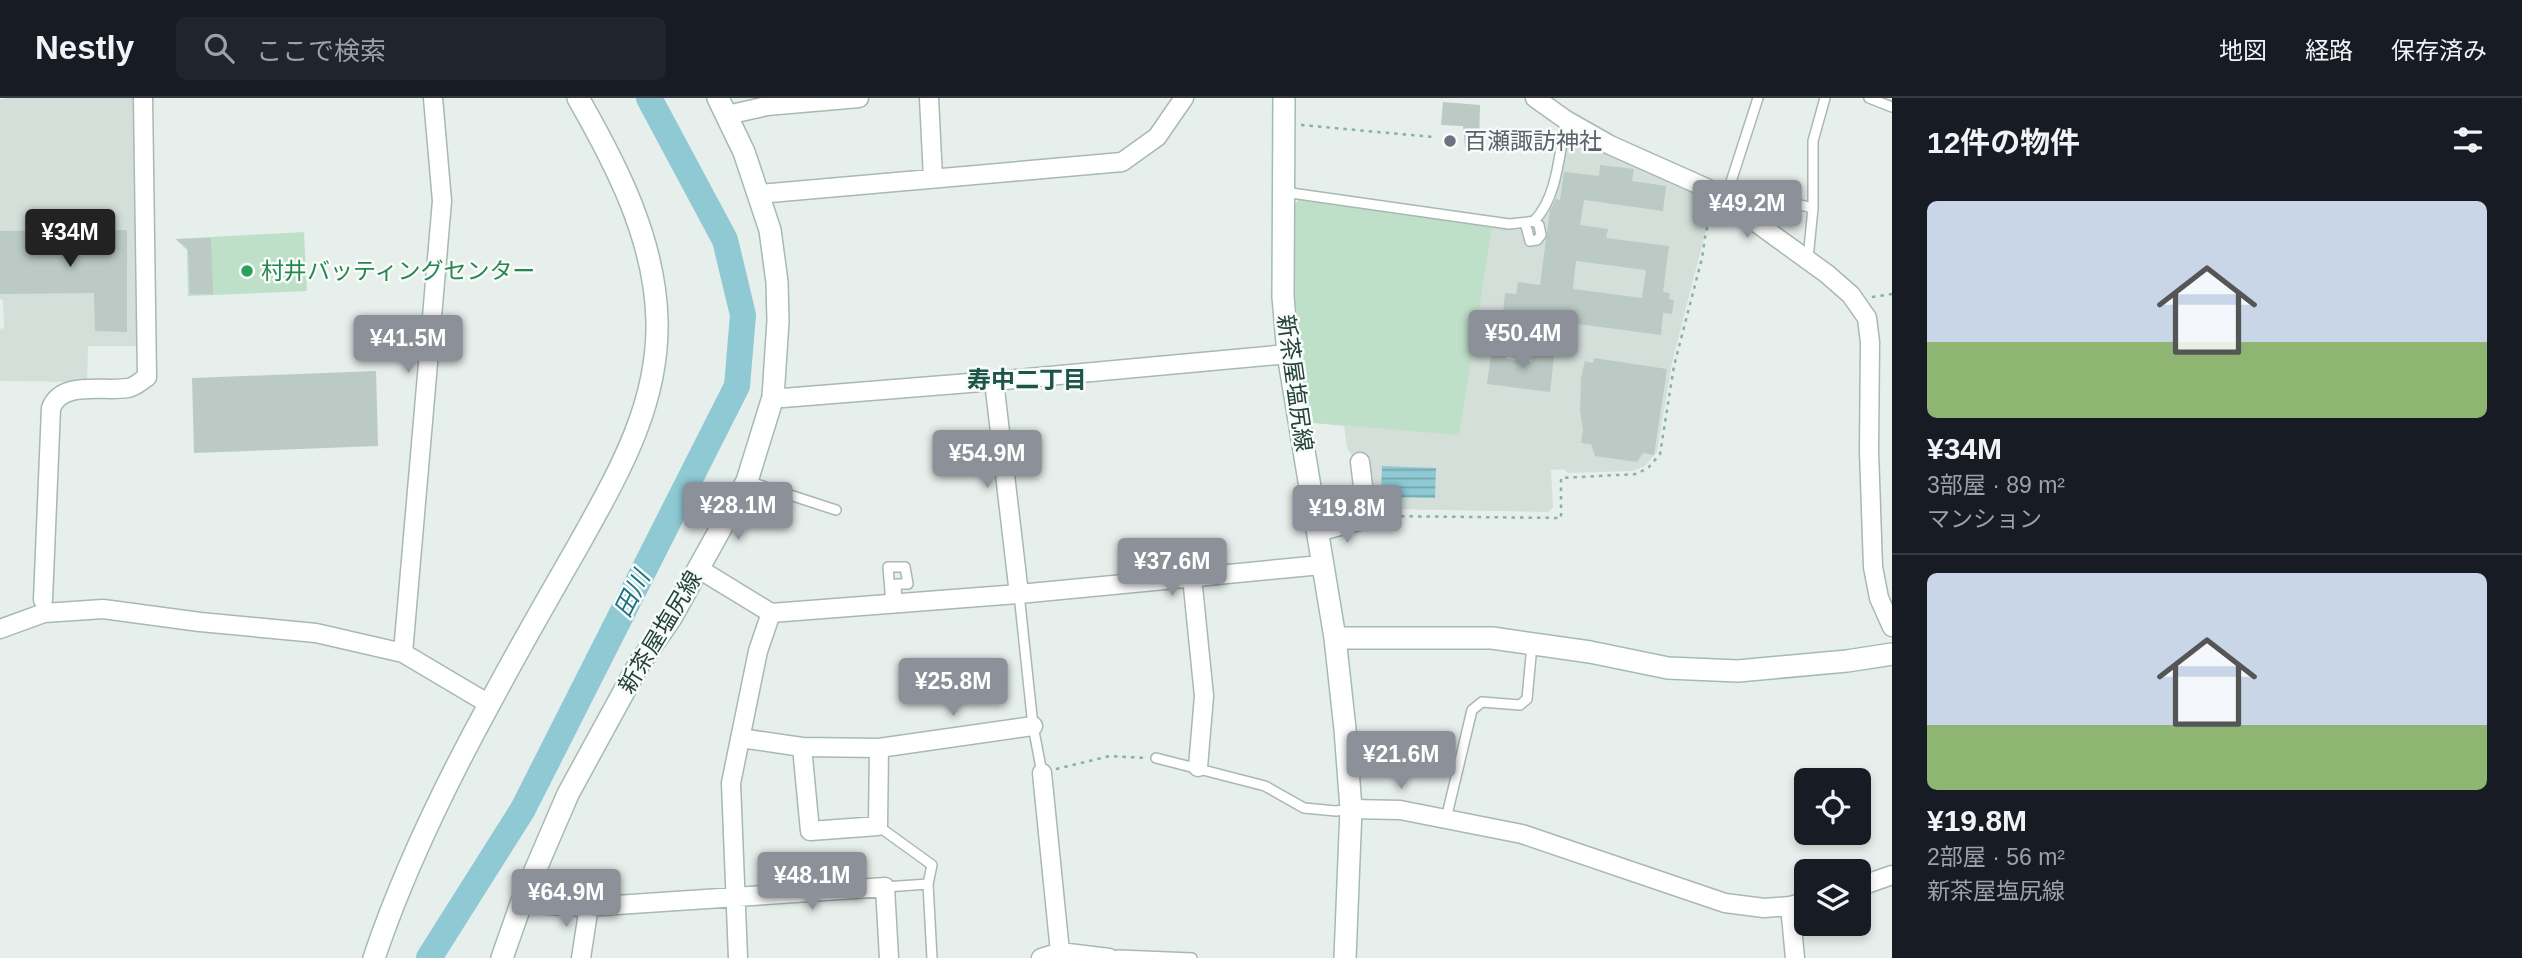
<!DOCTYPE html>
<html lang="ja">
<head>
<meta charset="utf-8">
<style>
	:root { --surface:#171b24; --page:#20242c; --text:#f1f3f6; --muted:#9ea1a6; --line:#363941; --accent:#8c9099 }
	body { margin:0; font-family:Arial,"Noto Sans JP",sans-serif; background:var(--page); color:var(--text); height:100vh; display:flex; flex-direction:column; font-size:26px; white-space:nowrap }
	* { box-sizing:border-box; margin:0 }
	p { font-size:23px; color:var(--muted) }
	.icon { flex:none; width:38px; height:38px; fill:none; stroke:currentColor; stroke-width:2; stroke-linecap:round; stroke-linejoin:round }
	.map { position:relative; flex:1; overflow:hidden }
	.panel { display:flex; flex-direction:column; background:var(--surface); width:630px }
	.panel>* { flex:none }
	.controls { position:absolute; left:1794px; top:670px; display:grid; gap:14px }
	.controls a { display:grid; place-items:center; width:77px; height:77px; border-radius:10px; background:var(--surface); box-shadow:0 4px 10px #0003; font-size:35px }
	.price { position:absolute; translate:-50% -60px; padding:0 16px; border-radius:7px; background:var(--accent); color:#fff; font-size:23px; line-height:46px; filter:drop-shadow(0 2px 4px #0008) }
	.price::after { content:''; position:absolute; left:50%; top:42px; width:21px; height:16px; margin-left:-10px; background:inherit; clip-path:polygon(0 0,100% 0,50% 100%) }
	.price.active { background:#222; color:#fff }
	ul { padding:0; list-style:none }
	li { display:grid; align-content:center; gap:14px; height:371px; padding:0 35px }
	li+li { border-top:2px solid var(--line) }
	li span { display:grid; place-items:center; height:217px; border-radius:10px; color:#555 }
	li>.icon { margin-inline-start:auto }
	span .icon { width:126px; height:126px; fill:#fffc; stroke-width:1 }
	li b { font-size:30px }
	h2 { display:flex; justify-content:space-between; align-items:center; height:84px; padding:0 35px; font-size:30px }
	header { display:flex; align-items:center; gap:42px; box-sizing:border-box; height:98px; padding:0 35px; background:var(--surface); border-bottom:2px solid var(--line) }
	header strong { font-size:33px }
	nav { display:flex; gap:38px; margin-inline-start:auto; font-size:24px }
	.search { width:490px; height:63px; background:var(--page); display:flex; align-items:center; gap:18px; box-sizing:border-box; padding:0 24px; border-radius:10px; color:var(--muted); font-size:26px }
	main { display:flex; flex:1; min-height:0 }
	.map>svg:first-child { display:block }
	.built { fill:#d4dfda }
	.garden { fill:#bfe0c8 }
	.water { fill:url(#water-rules) }
	.lines { fill:none; stroke-linecap:round; stroke-linejoin:round }
	.river { stroke:#8ec9d4; stroke-width:26 }
	.building { fill:#bbcac4; fill-rule:evenodd }
	.lane-casing { stroke:#a8b8b2; stroke-width:12 }
	.street-casing { stroke:#a8b8b2; stroke-width:21 }
	.secondary-casing { stroke:#a4bbb3; stroke-width:24 }
	.path { stroke:#86b3a5; stroke-width:2.5; stroke-dasharray:3.5 5; stroke-linecap:butt }
	.lane { stroke:#fff; stroke-width:9 }
	.street { stroke:#fff; stroke-width:18 }
	.secondary { stroke:#fff; stroke-width:21 }
	.worship-dot { fill:#6b7280; stroke:#f7fbf9; stroke-width:2.5 }
	.leisure-dot { fill:#2e9e5b; stroke:#f7fbf9; stroke-width:2.5 }
	.labels { text-anchor:middle; stroke-width:5; stroke-linejoin:round; paint-order:stroke }
	.worship-label { font-size:23px; fill:#5b616d; stroke:#f7fbf9; text-anchor:start }
	.leisure-label { font-size:23px; fill:#27864d; stroke:#f7fbf9; text-anchor:start }
	.street-label { font-size:23px; fill:#24423a; stroke:#f7fbf9 }
	.neighbourhood-label { font-size:24px; font-weight:bold; fill:#1f5548; stroke:#f7fbf9 }
	.water-label { font-size:24px; font-style:italic; fill:#1c6f80; stroke:#f7fbf9 }
</style>
</head>
<body>
<header>
<strong>Nestly</strong>
<div class="search"><svg class="icon" aria-label="search" viewBox="0 0 24 24"><circle cx="10" cy="10" r="6"/><path d="M15 15l6 6"/></svg>ここで検索</div>
<nav><a>地図</a><a>経路</a><a>保存済み</a></nav>
</header>
<main>
<div class="map">
<svg width="1892" height="860" viewBox="0 0 1892 860">
	<defs>
		<pattern id="water-rules" width="6" height="5" patternUnits="userSpaceOnUse" patternTransform="scale(1.75)"><rect width="6" height="5" fill="#8ec9d4"/><path d="M0 2.5h6" fill="none" stroke="#74a5ad"/></pattern>
	</defs>
	<rect width="100%" height="100%" fill="#e6efeb"/>
	<path class="built" d="M 7,0 L 133,0 L 137,248 L 88,248 L 87,284 L 0,283 L 0,231 L 4,230 L 3,202 L 0,201 L 0,2 Z
		M 1571,33 L 1714,100 L 1672,265 L 1657,354 L 1645,368 L 1633,373 L 1568,375 L 1563,371 L 1551,372 L 1553,409 L 1549,414 L 1385,411 L 1374,414 L 1371,411 L 1370,361 L 1355,362 L 1347,350 L 1344,328 L 1303,324 L 1292,108 L 1299,102 L 1518,132 L 1541,120 L 1553,99 Z"/>
	<path class="garden" d="M 1299,102 L 1492,129 L 1459,337 L 1303,324 L 1291,217 L 1292,108 Z
		M 304,134 L 307,193 L 188,198 L 187,152 L 175,141 Z"/>
	<path class="water" d="M 1382,368 L 1436,370 L 1435,400 L 1381,399 Z"/>
	<g class="lines">
		<path class="river" d="M 429,860 L 523,711 L 737,288 L 743,217 L 725,142 L 649,0"/>
	</g>
	<path class="building" d="M 1443,4 L 1480,7 L 1479,50 L 1465,49 L 1463,28 L 1441,27 Z
		M 1600,67 L 1634,71 L 1632,83 L 1666,88 L 1663,113 L 1584,102 L 1580,127 L 1608,131 L 1606,140 L 1669,148 L 1663,194 L 1670,195 L 1669,201 L 1674,202 L 1672,216 L 1663,215 L 1661,237 L 1503,216 L 1505,195 L 1516,196 L 1518,184 L 1540,187 L 1550,112 L 1556,101 L 1560,102 L 1564,74 L 1599,78 ZM 1576,163 L 1646,172 L 1642,200 L 1573,191 Z
		M 127,132 L 127,234 L 95,233 L 94,195 L 0,196 L 0,133 Z
		M 211,140 L 213,196 L 190,196 L 188,151 L 176,141 Z
		M 1534,247 L 1555,249 L 1550,294 L 1487,286 L 1491,258 L 1493,258 L 1495,249 L 1508,250 L 1506,261 L 1532,264 Z
		M 1594,260 L 1667,271 L 1654,357 L 1643,355 L 1637,364 L 1595,358 L 1591,346 L 1581,345 L 1583,332 L 1580,312 L 1581,280 L 1585,263 L 1593,265 Z
		M 376,273 L 378,348 L 194,355 L 192,280 Z"/>
	<g class="lines">
		<g class="lane-casing">
			<path id="lane" d="M 1869,0 L 1892,9
				M 1729,90 L 1813,110
				M 1284,94 L 1509,126 L 1528,124
				M 1721,99 L 1729,90 L 1758,0
				M 1534,123 C 1558,99 1559,54 1566,22
				M 1534,123 L 1539,127 L 1541,137 L 1537,142 L 1530,143 L 1526,128 L 1528,124 Z
				M 1808,161 L 1813,110 L 1813,43 L 1825,0
				M 747,383 L 836,412
				M 1019,496 L 1033,628 L 1042,675
				M 891,506 L 888,469 L 905,469 L 908,486 L 896,486 L 897,506
				M 1156,660 L 1265,688 L 1304,710 L 1336,713 L 1351,711
				M 1446,721 L 1472,612 L 1482,604 L 1520,607 L 1527,601 L 1532,547
				M 878,728 L 932,767 L 928,786 L 932,860
				M 885,789 L 928,786
				M 1108,859 L 1119,857 L 1192,860"/>
		</g>
		<g class="street-casing">
			<path id="street" d="M 929,0 L 933,80
				M 1535,0 L 1566,22 L 1610,47 L 1711,92 L 1827,176 L 1851,197 L 1867,220 L 1870,244 L 1869,353 L 1873,469 L 1879,500 L 1892,529
				M 727,17 L 767,8 L 859,0
				M 759,96 L 1122,64 L 1157,39 L 1184,0
				M 994,283 L 1019,496
				M 783,300 L 994,283 L 1288,256
				M 1317,434 L 1367,421 L 1360,364
				M 699,471 L 771,515 L 758,553 L 731,685 L 738,860
				M 1192,479 L 1204,598 L 1198,669
				M 43,502 L 51,310 C 62,282 103,294 128,290 C 135,289 141,283 147,279 L 143,0
				M 771,515 L 1019,496 L 1321,467
				M 0,531 L 44,515 L 103,511 L 200,524 L 316,535 L 403,555 L 489,606
				M 403,555 L 442,103 L 433,0
				M 740,640 L 802,649 L 879,650 L 1033,628
				M 802,649 L 810,733 L 878,728 L 879,650
				M 1042,675 L 1060,854
				M 1351,711 L 1400,712 L 1522,736 L 1725,805 L 1764,810 L 1790,808 L 1806,804
				M 1858,789 L 1892,777
				M 522,803 L 531,806 L 587,809 L 885,789 L 889,860
				M 1790,808 L 1795,860
				M 581,860 L 589,808
				M 1041,860 L 1060,854 L 1109,860"/>
		</g>
		<g class="secondary-casing">
			<path id="secondary" d="M 1284,0 L 1283,199 L 1288,256 L 1335,540 L 1345,631 L 1351,711 L 1345,860
				M 1335,540 L 1492,540 L 1590,554 L 1668,570 L 1738,573 L 1847,563 L 1892,556
				M 374,860 C 404,771 445,687 490,605 C 518,552 548,500 578,448 C 618,376 659,307 657,222 C 655,142 617,68 578,0
				M 502,860 L 522,803 L 568,696 L 639,566 L 671,520 L 747,383 L 773,299 L 778,223 L 777,184 L 770,132 L 744,54 L 718,0"/>
		</g>
		<path class="path" d="M 1301,27 L 1433,39
			M 1872,199 L 1892,196
			M 1384,418 L 1561,420 L 1561,380 L 1637,376 L 1649,369 L 1660,356 L 1674,268 L 1702,160 L 1706,133 L 1715,113
			M 1056,671 L 1110,658 L 1146,660"/>
		<use href="#lane" class="lane"/>
		<use href="#street" class="street"/>
		<use href="#secondary" class="secondary"/>
	</g>
	<circle class="worship-dot" cx="1450" cy="43" r="7"/>
	<circle class="leisure-dot" cx="247" cy="173" r="7"/>
	<g class="labels">
		<g class="worship-label">
			<text x="1464" y="51">百瀬諏訪神社</text>
		</g>
		<g class="leisure-label">
			<text x="261" y="181">村井バッティングセンター</text>
		</g>
		<g class="street-label">
			<text transform="translate(1295 285) rotate(82)" y="8">新茶屋塩尻線</text>
			<text transform="translate(660 534) rotate(-59)" y="8">新茶屋塩尻線</text>
		</g>
		<g class="neighbourhood-label">
			<text x="1027" y="290">寿中二丁目</text>
		</g>
		<g class="water-label">
			<text transform="translate(632 496) rotate(-63)" y="8">田川</text>
		</g>
	</g>
</svg>
<div class="controls">
<a><svg class="icon" aria-label="locate" viewBox="0 0 24 24"><circle cx="12" cy="12" r="6"/><path d="M12 2v4M12 18v4M2 12h4M18 12h4"/></svg></a>
<a><svg class="icon" aria-label="layers" viewBox="0 0 24 24"><path d="M12 4l9 5-9 5-9-5zM3 14l9 5 9-5"/></svg></a>
</div>
<b class="price" style="left:1747px;top:142px">¥49.2M</b>
<b class="price active" style="left:70px;top:171px">¥34M</b>
<b class="price" style="left:1523px;top:272px">¥50.4M</b>
<b class="price" style="left:408px;top:277px">¥41.5M</b>
<b class="price" style="left:987px;top:392px">¥54.9M</b>
<b class="price" style="left:738px;top:444px">¥28.1M</b>
<b class="price" style="left:1347px;top:447px">¥19.8M</b>
<b class="price" style="left:1172px;top:500px">¥37.6M</b>
<b class="price" style="left:953px;top:620px">¥25.8M</b>
<b class="price" style="left:1401px;top:693px">¥21.6M</b>
<b class="price" style="left:812px;top:814px">¥48.1M</b>
<b class="price" style="left:566px;top:831px">¥64.9M</b>
</div>
<section class="panel">
<h2>12件の物件<svg class="icon" aria-label="filters" viewBox="0 0 24 24"><path d="M4 7h16M4 17h16"/><circle cx="9" cy="7" r="2"/><circle cx="15" cy="17" r="2"/></svg></h2>
<ul>
<li><span style="background:linear-gradient(#c9d6e8 65%,#8fb573 0)"><svg class="icon" aria-label="home" viewBox="0 0 24 24"><path d="M3 11l9-7 9 7M6 9v11h12V9"/></svg></span><div><b>¥34M</b><p>3部屋 · 89 m²</p><p>マンション</p></div></li>
<li><span style="background:linear-gradient(#c9d6e8 70%,#8fb573 0)"><svg class="icon" aria-label="home" viewBox="0 0 24 24"><path d="M3 11l9-7 9 7M6 9v11h12V9"/></svg></span><div><b>¥19.8M</b><p>2部屋 · 56 m²</p><p>新茶屋塩尻線</p></div></li>
</ul>
</section>
</main>
</body>
</html>
